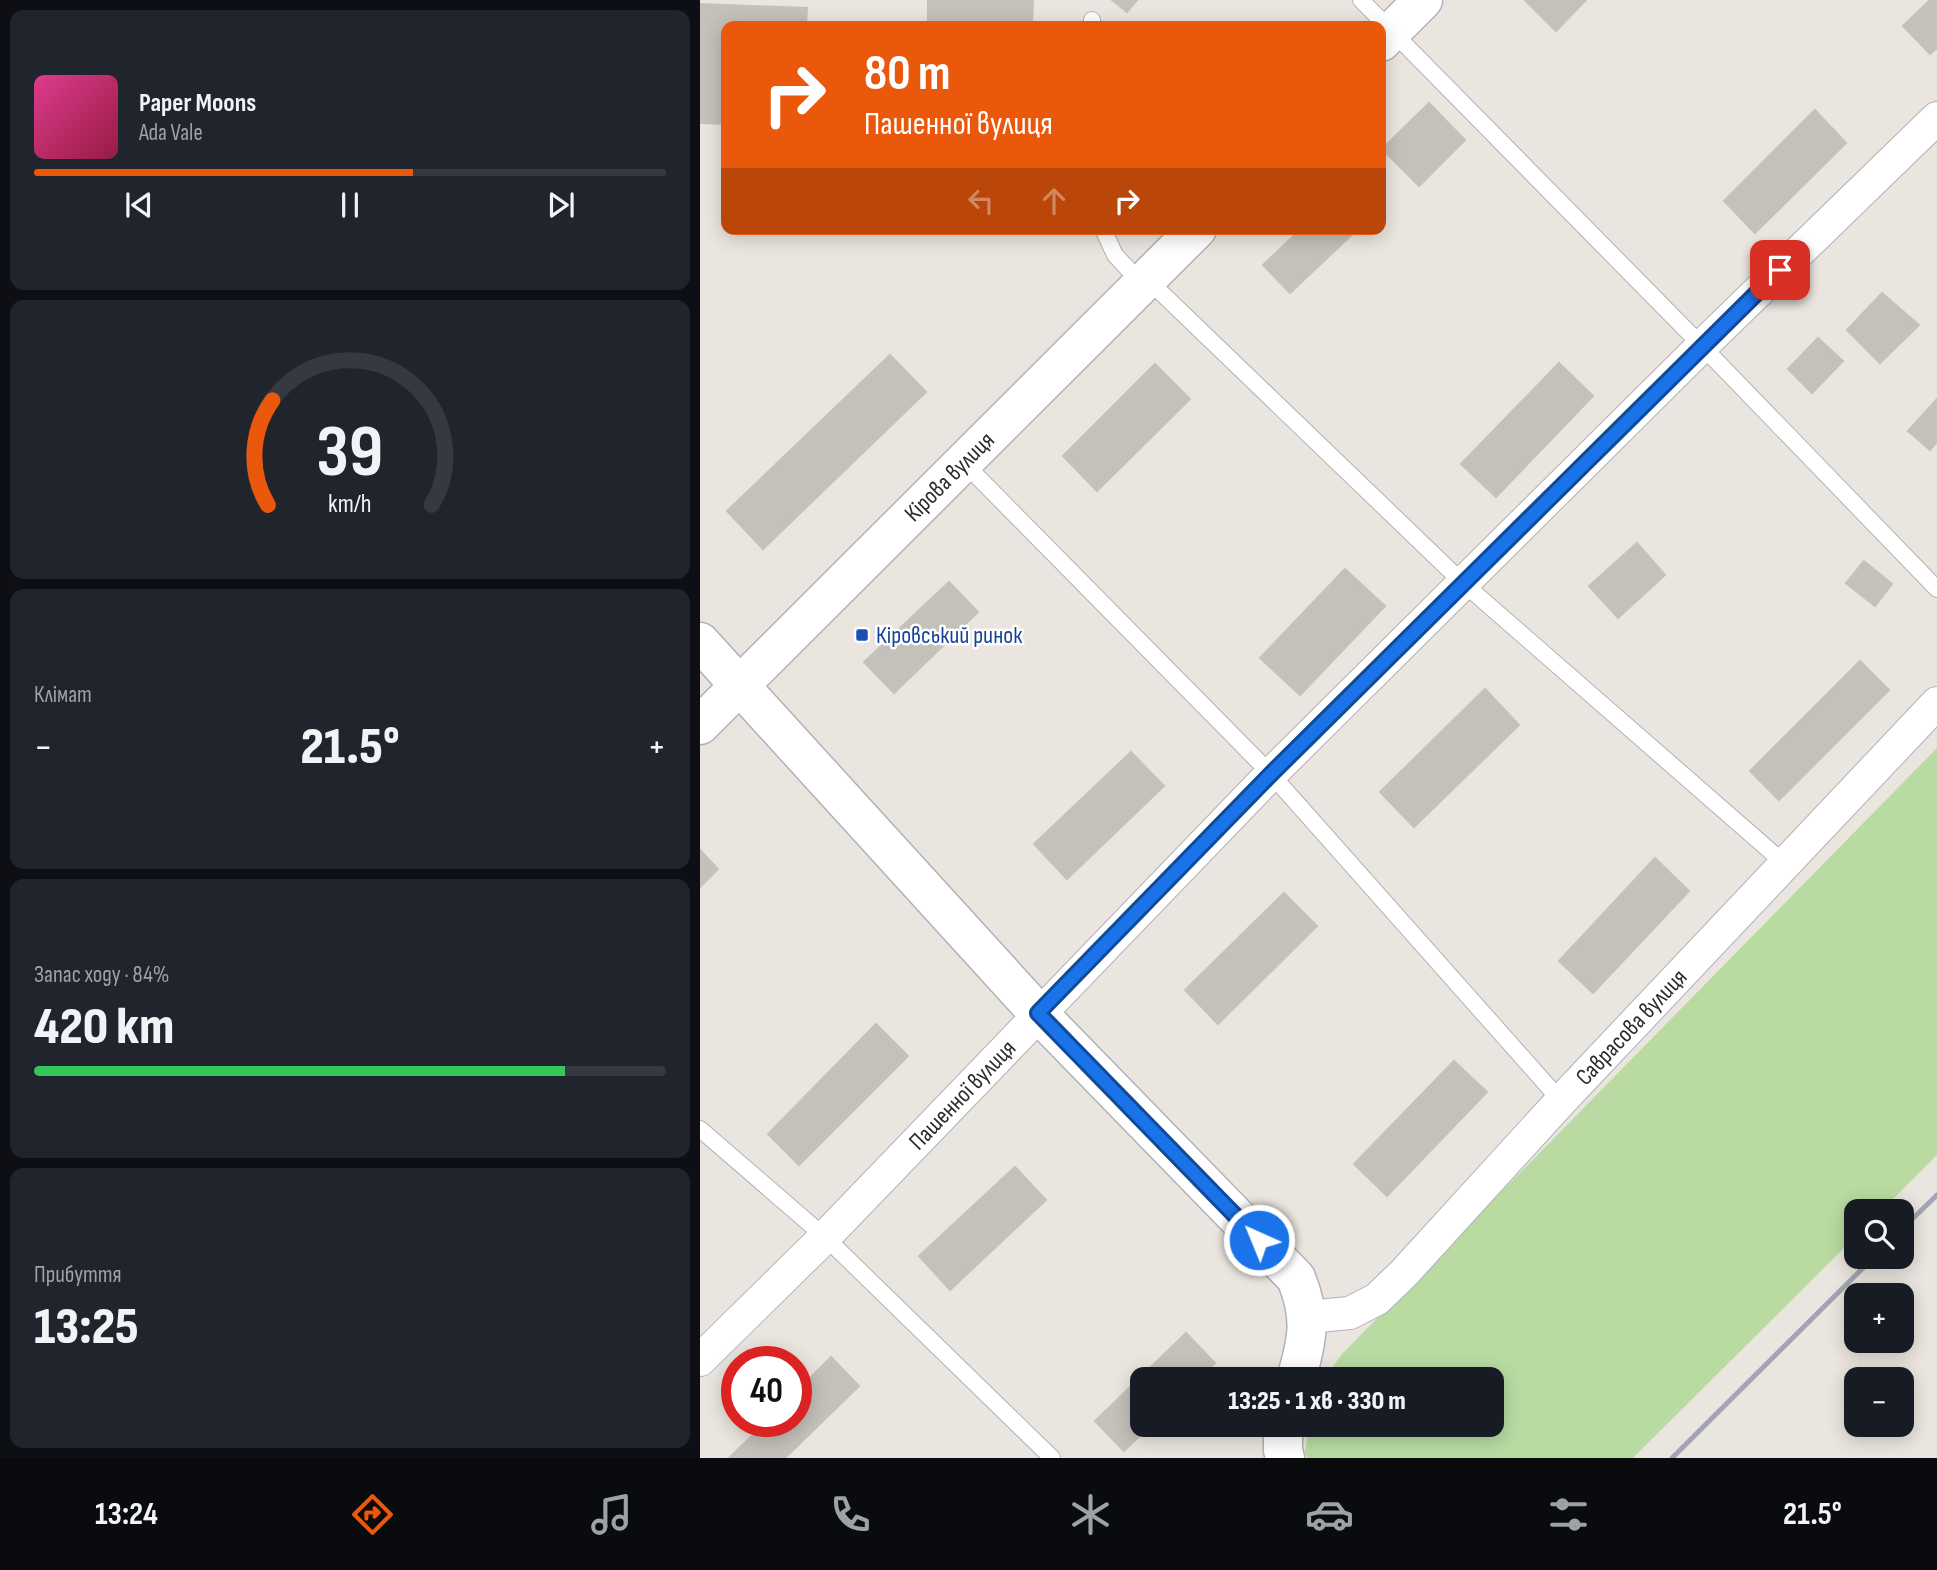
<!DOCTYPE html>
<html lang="uk">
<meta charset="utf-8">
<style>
body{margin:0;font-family:"Sofia Sans Condensed",sans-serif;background:#20242c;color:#f1f3f6;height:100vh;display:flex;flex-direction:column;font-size:26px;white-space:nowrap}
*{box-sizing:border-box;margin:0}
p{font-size:23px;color:#9ea1a6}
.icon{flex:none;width:38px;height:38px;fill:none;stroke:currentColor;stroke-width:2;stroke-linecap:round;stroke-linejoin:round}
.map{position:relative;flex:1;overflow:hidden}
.sheet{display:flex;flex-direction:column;gap:10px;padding:10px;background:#0d0f14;width:700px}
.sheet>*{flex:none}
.banner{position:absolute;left:21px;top:21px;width:665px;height:214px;border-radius:14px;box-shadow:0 4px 18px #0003;background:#ea580c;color:#fff;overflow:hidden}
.buttons{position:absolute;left:1144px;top:1199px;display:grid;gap:14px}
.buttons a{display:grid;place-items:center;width:70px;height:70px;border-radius:14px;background:#171b24;box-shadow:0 4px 18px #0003;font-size:35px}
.speed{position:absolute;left:21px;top:1346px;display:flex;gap:14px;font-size:35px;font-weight:700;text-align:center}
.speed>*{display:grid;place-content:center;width:91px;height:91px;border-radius:50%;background:#171b24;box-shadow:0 4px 18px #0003;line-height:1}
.speed .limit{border:10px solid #d22;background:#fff;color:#111}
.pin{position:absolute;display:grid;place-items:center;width:60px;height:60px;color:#fff;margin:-30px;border-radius:14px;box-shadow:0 4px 10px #0006}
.me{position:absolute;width:77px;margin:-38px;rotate:316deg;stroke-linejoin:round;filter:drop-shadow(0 0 5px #0008)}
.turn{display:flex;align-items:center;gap:24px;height:147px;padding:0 28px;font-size:32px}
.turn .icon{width:91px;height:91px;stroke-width:2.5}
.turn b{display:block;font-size:49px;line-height:60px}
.lanes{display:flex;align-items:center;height:66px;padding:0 28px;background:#0003;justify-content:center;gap:35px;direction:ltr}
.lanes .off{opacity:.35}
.big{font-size:52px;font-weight:800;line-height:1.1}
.sheet .tile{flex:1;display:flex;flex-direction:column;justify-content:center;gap:10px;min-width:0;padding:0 24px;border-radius:14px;background:#20242c}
.sheet .dial{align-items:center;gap:0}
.dial svg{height:182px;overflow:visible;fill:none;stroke:#363941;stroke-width:7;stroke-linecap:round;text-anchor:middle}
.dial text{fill:#f1f3f6;stroke:none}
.song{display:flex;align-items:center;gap:21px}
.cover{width:84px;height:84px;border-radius:10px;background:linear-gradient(135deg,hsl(330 70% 55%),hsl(340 70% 35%))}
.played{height:7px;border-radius:4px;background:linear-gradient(90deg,#ea580c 60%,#363941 60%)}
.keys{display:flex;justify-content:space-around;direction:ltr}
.heat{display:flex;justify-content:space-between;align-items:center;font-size:38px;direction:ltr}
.charge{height:10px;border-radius:5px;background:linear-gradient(90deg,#34c759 84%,#363941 0)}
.trip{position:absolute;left:430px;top:1367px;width:374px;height:70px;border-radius:14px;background:#171b24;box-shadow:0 4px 18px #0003;font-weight:800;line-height:70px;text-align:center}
.tab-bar{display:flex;height:112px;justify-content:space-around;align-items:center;background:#090b0e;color:#9ea1a6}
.tab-bar .icon{width:49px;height:49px}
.tab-bar .current{color:#ea580c}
.tab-bar b{font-size:32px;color:#f1f3f6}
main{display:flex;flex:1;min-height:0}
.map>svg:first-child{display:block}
.green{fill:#b9dba2}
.building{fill:#c4c0ba;stroke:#c7c1b9;stroke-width:2}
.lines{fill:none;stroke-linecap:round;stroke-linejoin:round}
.lane-casing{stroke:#b0b2ba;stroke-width:18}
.street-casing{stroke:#b0b2ba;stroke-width:34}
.secondary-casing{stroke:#b0b2ba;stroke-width:41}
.lane{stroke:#fff;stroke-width:16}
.street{stroke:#fff;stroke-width:32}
.secondary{stroke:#fff;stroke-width:38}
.rail{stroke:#a2a6b3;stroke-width:5}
.route-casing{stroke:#114b97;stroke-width:18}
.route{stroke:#1a73e8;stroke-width:12}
.transit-dot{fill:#1a4fb4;stroke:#fff;stroke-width:2.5}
.labels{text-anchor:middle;stroke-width:5;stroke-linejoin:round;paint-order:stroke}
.street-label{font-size:24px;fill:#2b2b2b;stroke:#fff}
.transit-label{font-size:24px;fill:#164399;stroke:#fff;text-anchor:start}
</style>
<main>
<section class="sheet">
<div class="tile">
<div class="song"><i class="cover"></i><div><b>Paper Moons</b><p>Ada Vale</p></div></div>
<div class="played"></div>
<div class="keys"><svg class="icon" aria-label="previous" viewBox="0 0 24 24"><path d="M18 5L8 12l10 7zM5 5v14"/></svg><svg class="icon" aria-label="pause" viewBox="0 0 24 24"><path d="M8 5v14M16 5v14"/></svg><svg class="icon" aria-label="next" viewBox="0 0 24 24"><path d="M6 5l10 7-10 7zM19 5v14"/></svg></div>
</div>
<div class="tile dial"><svg viewBox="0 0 100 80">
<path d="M14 69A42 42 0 1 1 86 69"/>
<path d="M14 69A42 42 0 0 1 16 23" stroke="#ea580c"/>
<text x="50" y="56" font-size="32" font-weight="700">39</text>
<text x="50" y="72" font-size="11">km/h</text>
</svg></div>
<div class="tile"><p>Клімат</p>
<div class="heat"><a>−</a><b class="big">21.5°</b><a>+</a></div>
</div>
<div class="tile"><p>Запас ходу · 84%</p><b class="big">420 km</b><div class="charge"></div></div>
<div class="tile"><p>Прибуття</p><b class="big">13:25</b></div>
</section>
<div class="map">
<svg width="1237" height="1458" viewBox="0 0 1237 1458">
<rect width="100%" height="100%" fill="#ebe5df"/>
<path class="green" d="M1237 748V1155L1181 1211H1157V1235L933 1458H607L605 1453 609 1425 793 1424V1379H624L642 1354Z"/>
<path class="building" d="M228 0H333L332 26H228Z
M412 0H437L427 12Z
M825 0H886L856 31Z
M1230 0H1237V48L1230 54 1203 26Z
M0 4 107 8 106 26H26V124L0 123Z
M729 103 765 140 719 186 682 149Z
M1115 110 1146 143 1055 233 1024 201Z
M601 229H658L590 293 563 265Z
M1182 293 1219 325 1180 363 1147 330Z
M1118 338 1143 361 1112 393 1088 369Z
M190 355 226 392 63 549 27 511Z
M859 363 893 396 796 497 761 464Z
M455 364 490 399 397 491 363 456Z
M1237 399V442L1230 450 1208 431Z
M937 543 965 575 918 618 889 586Z
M1164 561 1192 584 1175 606 1146 583Z
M645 569 685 606 600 695 560 658Z
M249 582 278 612 194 693 164 662Z
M1160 661 1189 690 1079 800 1050 771Z
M785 689 819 725 714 827 680 792Z
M431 752 464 786 367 879 334 844Z
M0 850 18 869 0 887Z
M955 858 989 891 893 993 859 961Z
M584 893 617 926 518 1024 485 990Z
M176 1024 208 1056 99 1165 68 1134Z
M754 1061 787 1092 687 1196 654 1164Z
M315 1167 346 1200 250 1290 219 1256Z
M486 1333 515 1363 499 1379H443V1424H452L424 1451 395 1421Z
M131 1357 159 1386 85 1458H29L67 1421H96V1392Z"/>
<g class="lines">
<defs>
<path id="lane" d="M661 0 1002 346 1237 589
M392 26V20
M403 229 415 255 443 285
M448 280 762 582 1084 863
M263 462 571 774 861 1101
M0 1129 125 1237 352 1458"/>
<g id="street">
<path id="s1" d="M607 1317 650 1313 677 1299 704 1273 861 1101 1237 703"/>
<path id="s2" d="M0 1360 125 1237 571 774 1002 346 1237 118"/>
</g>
<g id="secondary">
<path d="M681 42 723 0"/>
<path d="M0 642 338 1013 596 1278C612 1317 608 1339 596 1379"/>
<path id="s3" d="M0 725 497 229"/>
<path d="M583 1424V1450L585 1458"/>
</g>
</defs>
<use href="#lane" class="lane-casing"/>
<use href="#street" class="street-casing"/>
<use href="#secondary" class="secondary-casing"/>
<use href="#lane" class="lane"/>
<use href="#street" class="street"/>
<use href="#secondary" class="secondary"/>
<path class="rail" d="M1202 1229 1237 1195
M972 1458 1175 1256"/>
</g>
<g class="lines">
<defs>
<path id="route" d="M559 1240 338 1013 571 774 1080 270"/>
</defs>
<use href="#route" class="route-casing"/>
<use href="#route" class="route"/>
</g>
<rect class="transit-dot" x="155" y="628" width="14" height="14" rx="3.5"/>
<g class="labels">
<g class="street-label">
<text dy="8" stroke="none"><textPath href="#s3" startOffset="352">Кірова вулиця</textPath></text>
<text dy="8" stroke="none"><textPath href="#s1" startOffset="446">Саврасова вулиця</textPath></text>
<text dy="8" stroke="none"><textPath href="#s2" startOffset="373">Пашенної вулиця</textPath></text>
</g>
<g class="transit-label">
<text x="176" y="643">Кіровський ринок</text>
</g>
</g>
</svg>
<div class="buttons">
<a><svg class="icon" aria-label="search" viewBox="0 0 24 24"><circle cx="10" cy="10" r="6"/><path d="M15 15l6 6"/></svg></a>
<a>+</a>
<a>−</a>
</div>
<div class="speed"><div class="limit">40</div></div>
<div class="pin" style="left:1080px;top:270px;background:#d93025"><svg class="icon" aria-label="arrive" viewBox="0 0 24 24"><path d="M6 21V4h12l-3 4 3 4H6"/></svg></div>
<svg class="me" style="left:559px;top:1240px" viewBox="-20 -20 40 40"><circle r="17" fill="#1a73e8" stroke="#fff" stroke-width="3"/><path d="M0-11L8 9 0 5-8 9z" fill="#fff"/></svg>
<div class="trip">13:25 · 1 хв · 330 m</div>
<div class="banner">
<div class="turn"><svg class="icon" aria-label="right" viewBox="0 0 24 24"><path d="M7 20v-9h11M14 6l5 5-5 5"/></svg><div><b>80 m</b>Пашенної вулиця</div></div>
<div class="lanes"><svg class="icon off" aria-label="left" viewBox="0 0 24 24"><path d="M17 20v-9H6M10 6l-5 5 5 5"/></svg><svg class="icon off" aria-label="ahead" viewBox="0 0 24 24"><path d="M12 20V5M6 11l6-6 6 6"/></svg><svg class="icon" aria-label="right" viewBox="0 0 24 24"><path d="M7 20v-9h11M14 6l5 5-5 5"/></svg></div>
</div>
</div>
</main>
<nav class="tab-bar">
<b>13:24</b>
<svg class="icon current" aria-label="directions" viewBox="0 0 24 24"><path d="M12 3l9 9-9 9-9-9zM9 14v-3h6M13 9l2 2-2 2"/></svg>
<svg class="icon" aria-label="music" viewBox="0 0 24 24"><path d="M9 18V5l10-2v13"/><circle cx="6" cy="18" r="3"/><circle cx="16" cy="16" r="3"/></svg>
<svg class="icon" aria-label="phone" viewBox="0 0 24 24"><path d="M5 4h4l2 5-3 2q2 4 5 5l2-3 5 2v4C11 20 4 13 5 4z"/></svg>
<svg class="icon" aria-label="climate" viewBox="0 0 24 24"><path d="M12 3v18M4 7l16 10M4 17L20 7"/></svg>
<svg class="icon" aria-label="car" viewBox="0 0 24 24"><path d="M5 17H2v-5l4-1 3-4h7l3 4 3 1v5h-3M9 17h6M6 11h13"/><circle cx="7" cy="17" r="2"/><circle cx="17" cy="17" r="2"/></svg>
<svg class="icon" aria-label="filters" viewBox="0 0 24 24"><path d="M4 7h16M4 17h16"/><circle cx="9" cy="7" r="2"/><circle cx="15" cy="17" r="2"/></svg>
<b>21.5°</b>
</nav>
